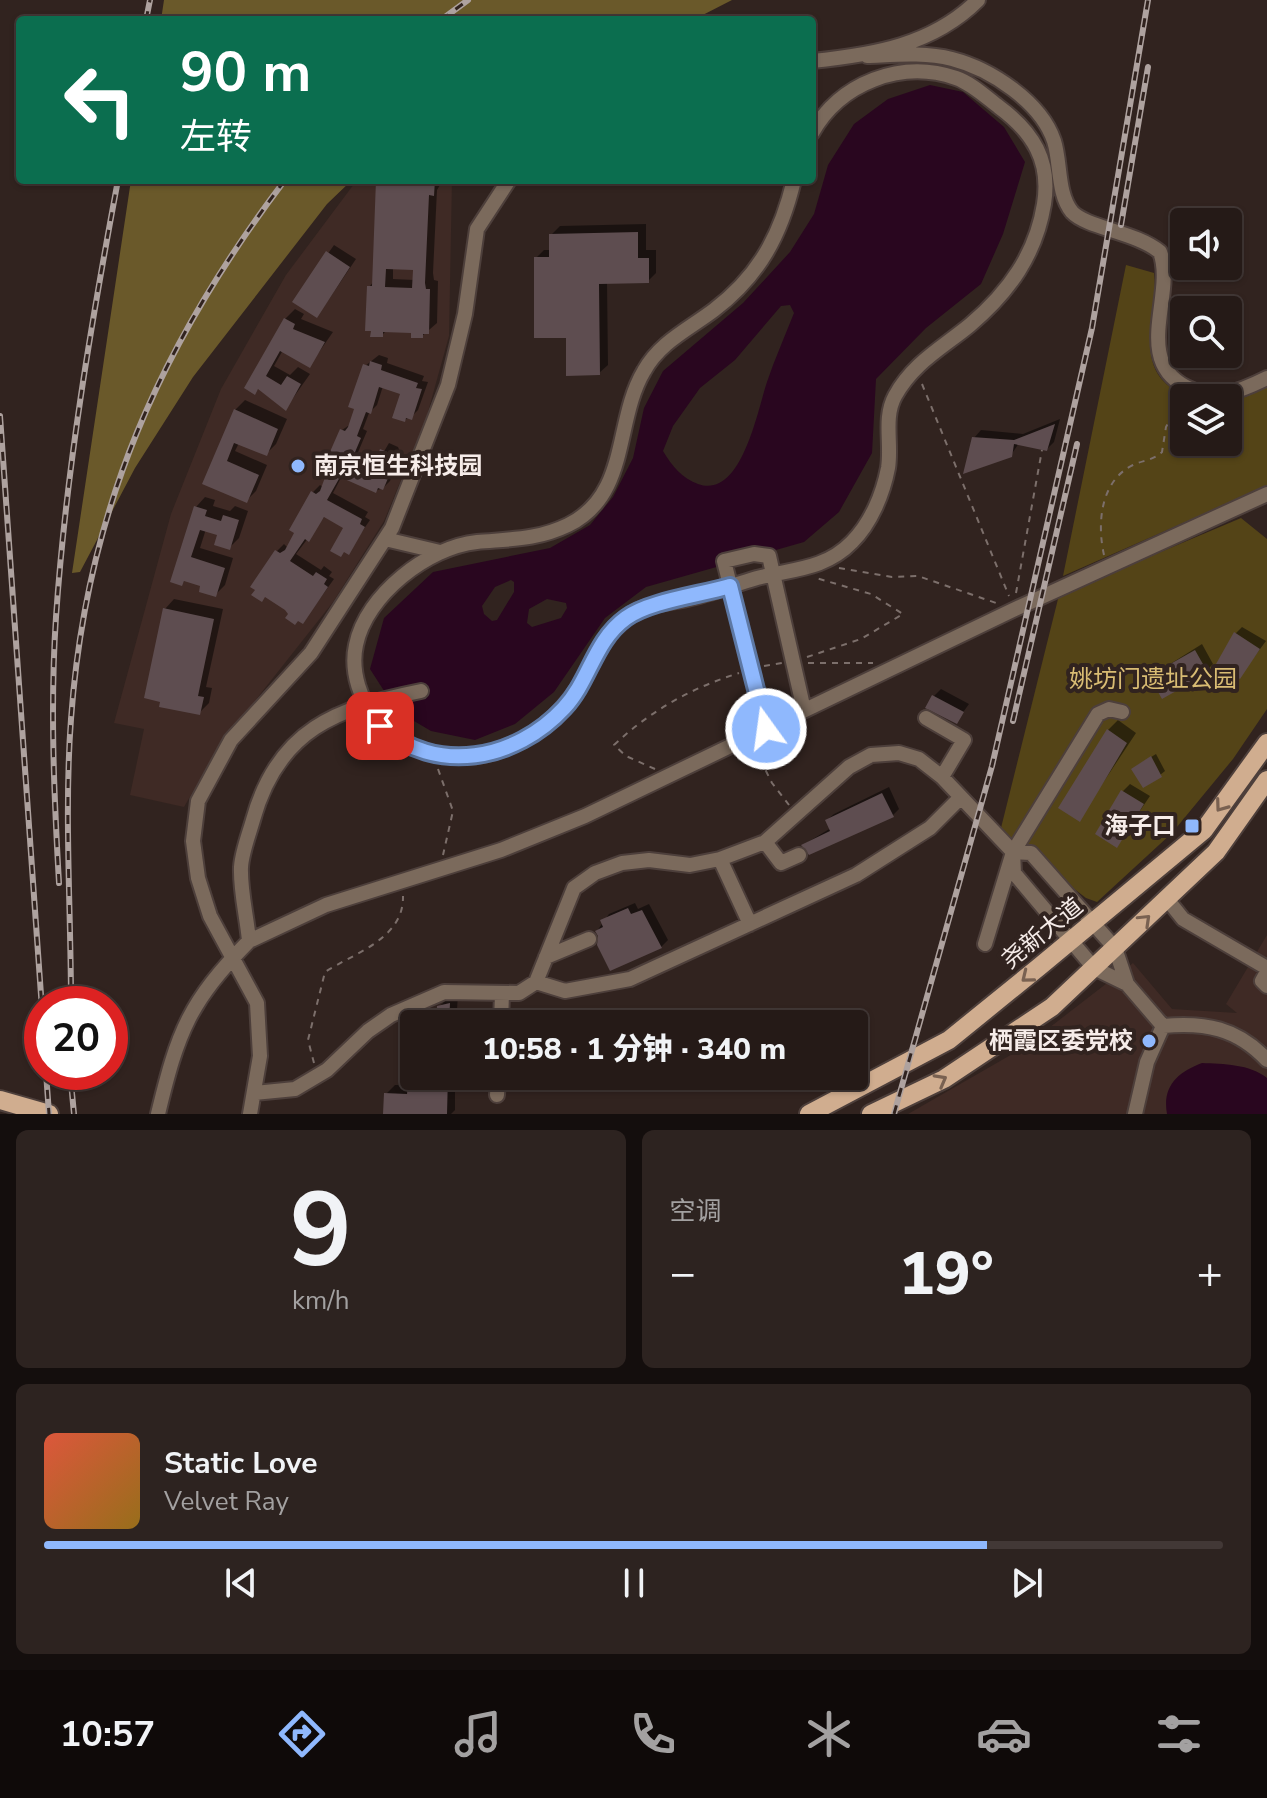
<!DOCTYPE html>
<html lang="zh">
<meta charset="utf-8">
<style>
body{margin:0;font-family:"Nunito Sans","Noto Sans SC",sans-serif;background:#2d2320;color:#f1f3f6;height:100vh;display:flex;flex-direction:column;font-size:30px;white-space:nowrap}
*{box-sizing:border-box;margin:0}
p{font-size:26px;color:#a3a1a1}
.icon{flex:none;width:44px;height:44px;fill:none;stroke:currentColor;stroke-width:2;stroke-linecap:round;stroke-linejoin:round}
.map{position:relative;height:1114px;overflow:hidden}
.panel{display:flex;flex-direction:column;gap:16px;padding:16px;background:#140e0d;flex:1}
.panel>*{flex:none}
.top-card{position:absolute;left:16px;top:16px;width:800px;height:168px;border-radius:8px;box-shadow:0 2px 6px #0004,0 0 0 2px #423836;background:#0b6e4f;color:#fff;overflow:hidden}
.tools{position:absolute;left:1170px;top:208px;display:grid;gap:16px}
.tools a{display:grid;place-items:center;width:72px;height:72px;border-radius:8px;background:#251a17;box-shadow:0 2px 6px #0004,0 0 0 2px #423836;font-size:40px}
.speed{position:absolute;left:24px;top:986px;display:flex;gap:16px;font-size:40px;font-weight:700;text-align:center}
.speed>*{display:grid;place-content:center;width:104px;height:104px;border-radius:50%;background:#251a17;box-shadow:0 2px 6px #0004,0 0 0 2px #423836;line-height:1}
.speed .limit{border:12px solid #d22;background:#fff;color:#111}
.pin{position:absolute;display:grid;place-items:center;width:68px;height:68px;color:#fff;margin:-34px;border-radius:16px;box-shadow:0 4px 12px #0006}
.me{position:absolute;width:88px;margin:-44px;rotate:346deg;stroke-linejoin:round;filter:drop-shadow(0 0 6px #0008)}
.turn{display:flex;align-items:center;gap:28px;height:168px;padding:0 32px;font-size:36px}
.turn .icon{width:104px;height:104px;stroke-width:2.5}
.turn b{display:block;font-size:56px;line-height:68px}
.big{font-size:60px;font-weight:800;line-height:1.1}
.panel .tile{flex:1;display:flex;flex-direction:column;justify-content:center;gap:12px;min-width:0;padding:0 28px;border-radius:12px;background:#2d2320}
.panel .dial{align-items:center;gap:0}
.dial b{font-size:104px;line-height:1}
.song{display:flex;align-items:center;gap:24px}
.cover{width:96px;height:96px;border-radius:12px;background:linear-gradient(135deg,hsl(10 70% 55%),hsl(40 70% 35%))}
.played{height:8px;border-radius:4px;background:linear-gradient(90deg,#8fb8fd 80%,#423836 80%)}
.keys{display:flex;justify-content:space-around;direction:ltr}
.heat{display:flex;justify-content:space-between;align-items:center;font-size:44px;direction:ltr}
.panel .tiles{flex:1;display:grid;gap:16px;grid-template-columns:1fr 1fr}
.tile:last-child{grid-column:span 2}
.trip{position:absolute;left:400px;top:1010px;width:468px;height:80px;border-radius:8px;background:#251a17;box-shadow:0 2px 6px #0004,0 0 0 2px #423836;font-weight:800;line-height:80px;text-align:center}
.dock{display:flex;height:128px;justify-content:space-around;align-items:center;background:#0f0a09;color:#a3a1a1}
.dock .icon{width:56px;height:56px}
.dock .current{color:#8fb8fd}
.dock b{font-size:36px;color:#f1f3f6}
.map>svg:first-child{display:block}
.built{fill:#3f2a25}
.green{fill:#544417}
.forest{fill:#6a592a}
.water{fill:#29061f;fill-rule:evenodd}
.shadow{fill:#0007;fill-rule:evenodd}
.building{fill:#5e4d50;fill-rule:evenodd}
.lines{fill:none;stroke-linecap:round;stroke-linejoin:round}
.minor-casing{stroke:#4d3f3b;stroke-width:18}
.major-casing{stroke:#4d3f3b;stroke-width:22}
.path{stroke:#7c6f6b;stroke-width:2;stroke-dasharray:6 6;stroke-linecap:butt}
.minor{stroke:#7b6a5c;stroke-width:14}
.major{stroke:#d0ad8f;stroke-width:18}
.rail-casing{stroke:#aea29f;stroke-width:6}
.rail{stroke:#31231f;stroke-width:3;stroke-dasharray:9;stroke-linecap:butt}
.oneway{stroke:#796151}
.route-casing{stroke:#5d78a4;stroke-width:20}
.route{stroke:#8fb8fd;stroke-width:14}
.poi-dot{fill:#8fb8fd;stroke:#31231f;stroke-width:3}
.labels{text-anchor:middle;stroke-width:8;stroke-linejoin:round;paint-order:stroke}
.poi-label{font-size:24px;font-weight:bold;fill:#f6ece9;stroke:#31231f;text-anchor:end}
.park-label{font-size:24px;fill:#d9bc73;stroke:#31231f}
.street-label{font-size:24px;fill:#f6ece9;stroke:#31231f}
</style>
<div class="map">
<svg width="1267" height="1114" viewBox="0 0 1267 1114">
<rect width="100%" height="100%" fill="#31231f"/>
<path class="built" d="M357 180H452L449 336 426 419 384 521 333 602 220 745 184 807 130 795 144 729 114 723 171 514 221 389 286 275Z
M1267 935V1114H908L1023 1048 1133 963 1172 1009 1237 1013 1226 1004Z"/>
<path class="green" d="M1126 265 1154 273C1160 320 1126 373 1190 398H1184V442H1228V403L1267 385V486L1063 576Z
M1241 518 1267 539V709L1233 759 1172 833 1097 902 1086 898 1000 832 1059 595Z"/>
<path class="forest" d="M164 0H732L693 20H161Z
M131 180H352L327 204 193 377 135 468 80 572 72 573Z"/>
<path class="water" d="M930 85 963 92 1004 127 1025 162 1003 234 981 284 926 328 876 379 872 453 839 512 804 542 646 587 605 618 554 692 515 724 475 740 431 731 397 711 370 669 384 618 433 572 550 548 590 525 613 497 633 458 644 408 663 371 743 303 790 252 814 214 828 165 854 124 888 99ZM790 305 794 313C785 336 775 358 767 382 758 408 742 500 698 484 682 478 672 466 663 451L673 426 700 388 735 360 781 306ZM511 580 514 582V592L497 620 492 621 484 614 482 606 495 587ZM547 599 566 603 567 608 561 618 532 627 527 623 529 609Z
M1202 1063C1223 1064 1250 1064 1267 1078V1114H1167C1162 1086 1178 1072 1202 1063Z"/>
<path class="shadow" d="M378 180H443L437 190 433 273 434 280 438 281 437 323 422 336 413 331 387 330 382 335 369 287 374 281ZM393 267 415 268V280L393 279Z
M646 224V250H656V273L648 281 607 282 608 365 599 373 568 336 536 258 544 250H551V235L560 226Z
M334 245 356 259 323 308 295 301Z
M295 309 304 314 301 319 333 332 310 365 283 350 274 366 290 375 298 367 310 374 286 408 259 388 255 392 285 319Z
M379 355 388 358 387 363 424 376 422 381 428 382 418 410 411 417 404 420 403 393 383 386 377 405 369 413 363 429 367 431 356 457 376 465 389 443 398 447 401 454 390 481 383 488 375 491 342 476 333 493 368 512 365 517 370 520 348 552 346 528 325 516 296 554 321 570 324 566 332 572 329 576 334 579 303 622 291 613 277 551 284 544 288 548 313 492 320 485 324 488 342 430 351 424 365 366Z
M245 400 287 419 276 444 266 454 239 443 235 451 267 465 256 491 246 501 205 482 235 410Z
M1060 419 1054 442 1047 449 1019 443 1011 455 974 438 981 430 1023 434Z
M205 497 215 500 213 506 230 511 235 506 248 511 239 538 229 548 220 533 206 529 200 548 233 558 225 585 215 595 203 585 186 579 182 584 196 507Z
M174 599 223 609 206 687 212 688 209 703 199 713 165 609Z
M1242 627 1266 641 1240 676 1235 634Z
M1202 644 1213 664 1206 671 1151 676Z
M941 689 969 704 956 722 934 696Z
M1118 720 1136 733 1079 819 1108 730Z
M1156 754 1165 771 1160 775 1138 765Z
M1130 784 1150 796 1116 846 1123 791Z
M889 787 899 809 893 815 803 845 831 828 827 820 834 814Z
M635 903 638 909 649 904 668 940 661 947 597 931 609 914Z
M458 995 456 1024H438L439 1007 448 998Z
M414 1041V1076H455V1110L451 1114H385L386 1094 395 1085H409Z"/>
<path class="building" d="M376 180H435L434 196 429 195 425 283 426 289H430L429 334H423V338H411V333L383 332V337H370L371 331H365L367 286H372ZM386 269 413 270 412 288 385 287Z
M638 232V258H649V283L599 284 600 375 566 376V338H534V257H549V234Z
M326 251 350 267 317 318 292 302Z
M284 318 295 324 293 329 325 342 310 368 280 351 266 376 281 385 287 376 301 384 286 411 258 389 255 395 244 388Z
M370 361 382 365 381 370 418 383 416 388 422 389 412 420 406 418 405 422 392 418 400 394 379 387 371 414 366 412 357 436 361 438 350 464 371 473 380 449 392 454 391 459 395 462 383 490 378 488 376 493 340 477 327 500 362 519 360 524 365 527 349 555 344 552 341 557 330 551 343 528 324 517 309 542 305 539 290 561 313 576 316 572 327 579 324 584 328 587 303 624 298 621 295 625 285 618 288 614 285 610 265 597 262 602 251 595 255 590 250 587 275 550 280 553 285 550 294 533 289 530 311 491 316 494 320 491 327 472 322 470 340 429 345 431 348 427 354 409 348 407 363 364 369 366Z
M234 409 278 429 267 456 234 443 227 461 259 475 247 503 202 484Z
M1055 424 1047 451 1014 444 1012 457 963 474 972 437 1014 440Z
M194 506 207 510 205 516 221 521 223 515 239 520 230 550 214 545 217 535 200 530 191 557 225 568 216 597 199 592 200 586 184 581 182 586 170 582Z
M163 608 214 619 198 696 204 697 200 715 159 707 160 702 144 698Z
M1234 632 1260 649 1240 679 1216 664Z
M1195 650 1208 673 1162 699 1149 676Z
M932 695 964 712 957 724 925 708Z
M1107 729 1127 743 1080 822 1058 808Z
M1151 756 1162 777 1143 788 1131 769Z
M1121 790 1144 804 1117 848 1095 834Z
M882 793 894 817 809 855 801 845 830 831 825 820Z
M628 908 631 914 642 910 662 948 610 971 597 945 598 936 595 931 603 927 600 920Z
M450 1003 449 1024H436L437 1006Z
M409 1076H448L447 1114H383L384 1093 407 1094Z"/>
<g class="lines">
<defs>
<path id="minor" d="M867 56C895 55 924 52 952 59 991 69 1041 102 1054 141 1061 163 1057 194 1072 212 1087 228 1136 232 1160 252 1176 294 1132 359 1186 387 1215 402 1239 392 1267 378
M812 61C873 55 933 45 978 0
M794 180C781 234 760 275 714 310 689 329 660 342 644 371 614 421 630 495 568 525 537 540 510 539 477 542 428 547 366 595 356 645 350 672 361 701 377 722 392 741 418 750 441 755 502 766 556 727 586 675 600 650 608 626 636 611 652 603 670 603 687 599 710 594 733 585 757 578 791 569 825 570 852 542 871 523 883 494 888 468 892 444 883 418 895 396 913 363 942 348 970 325 1009 292 1036 254 1044 204 1051 161 1033 132 999 107 986 97 971 83 956 78 901 59 840 83 812 133
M385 539 440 552
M421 691C337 708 278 729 253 820 249 834 242 852 241 867 240 891 247 917 249 941L326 905 501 850 585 816 1013 610 1267 494
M1122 712 1109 709 1098 714 1013 852 1014 873 1094 968 1127 984
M926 718 964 740 942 777
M766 729 724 561 754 554 769 556 804 710
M765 842 781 863 799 855
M1013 852 1031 853 1115 948 1127 984 1163 1026C1205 1022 1237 1028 1267 1060
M720 859 750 924
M1167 899 1183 919 1267 968
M546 957 589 939
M1267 972 1262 981 1267 986
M536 982 574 888 595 873 622 863 649 860 690 865 720 859 765 842 849 767 871 755 899 753 919 759 942 777 1013 852 985 944
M501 1024 502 993
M254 1093 295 1089 327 1070 368 1031 391 1015 444 992 519 993 536 982 565 991 630 979 856 875 930 828 960 798
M497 1095 498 1076
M158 1114C178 1031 189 1002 249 941
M250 1114 260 1056 257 1003 210 916 198 878 193 841 198 801 231 740 311 653 392 528 448 385 465 314 477 229 509 180
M1135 1114 1147 1062 1163 1026"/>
<path id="major" d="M0 1100 49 1114
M809 1114 949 1040 1039 967 1204 830 1267 743
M871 1114 944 1079 1052 1007 1216 852 1267 780"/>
</defs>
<use href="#minor" class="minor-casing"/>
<use href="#major" class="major-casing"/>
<path class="path" d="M922 384 1009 596
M1104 555C1097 524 1100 481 1133 465 1143 460 1152 461 1162 452L1166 427 1181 401
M839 568 892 577 918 576 999 604
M1016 593 1042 450
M807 657 861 639 903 614 871 594 816 578
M808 663H873
M764 666 782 663
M755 749 772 783 789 805
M438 769 453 811 443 855
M655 769 626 756 614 745C650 711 691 688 739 673
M314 1063 308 1040 325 972C354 953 404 939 403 896"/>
<use href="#minor" class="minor"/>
<use href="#major" class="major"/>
<defs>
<path id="rail" d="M146 20 150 0
M441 20 468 0
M1121 225 1148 67
M0 416 42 1009
M1013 721 1077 444
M59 883C54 795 50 706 56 617 66 471 91 324 118 180
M71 1004C71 909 64 813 71 719 86 510 160 345 285 180
M46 1072 49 1114
M70 1072 74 1114
M894 1114 992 766 1092 328 1148 0"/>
</defs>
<use href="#rail" class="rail-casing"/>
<use href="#rail" class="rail"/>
</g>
<defs><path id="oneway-chevron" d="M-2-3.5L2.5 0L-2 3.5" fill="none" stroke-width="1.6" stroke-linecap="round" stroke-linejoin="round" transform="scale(2)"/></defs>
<g class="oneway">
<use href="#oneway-chevron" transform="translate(1221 806) rotate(126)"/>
<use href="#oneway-chevron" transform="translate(1145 920) rotate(-44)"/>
<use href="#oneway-chevron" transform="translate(1027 977) rotate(141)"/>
<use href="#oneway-chevron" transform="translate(941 1080) rotate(-29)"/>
</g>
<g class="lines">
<defs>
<path id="route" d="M380 726C436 776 516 760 564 708 590 680 594 641 626 618 649 601 700 595 730 586L766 729"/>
</defs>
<use href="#route" class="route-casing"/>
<use href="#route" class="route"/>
</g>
<g class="poi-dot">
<circle cx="298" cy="466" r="8"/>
<rect x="1184" y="818" width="16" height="16" rx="4"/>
<circle cx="1149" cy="1041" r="8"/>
</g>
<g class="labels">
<g class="poi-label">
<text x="314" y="474" text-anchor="start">南京恒生科技园</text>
<text x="1176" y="834">海子口</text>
<text x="1133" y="1049">栖霞区委党校</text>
</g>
<g class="park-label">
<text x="1153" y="687">姚坊门遗址公园</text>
</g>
<g class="street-label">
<text transform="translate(1042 933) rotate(-39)" y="8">尧新大道</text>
</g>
</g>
</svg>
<div class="tools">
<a><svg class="icon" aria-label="sound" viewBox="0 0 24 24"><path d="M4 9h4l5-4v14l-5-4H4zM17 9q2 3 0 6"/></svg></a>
<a><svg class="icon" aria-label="search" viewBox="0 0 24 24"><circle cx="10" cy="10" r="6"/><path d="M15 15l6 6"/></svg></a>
<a><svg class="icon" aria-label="layers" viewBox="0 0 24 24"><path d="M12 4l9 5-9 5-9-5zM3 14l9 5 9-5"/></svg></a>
</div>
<div class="speed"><div class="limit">20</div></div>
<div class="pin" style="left:380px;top:726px;background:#d93025"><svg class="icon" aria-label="arrive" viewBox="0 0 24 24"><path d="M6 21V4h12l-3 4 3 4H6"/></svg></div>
<svg class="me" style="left:766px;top:729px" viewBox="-20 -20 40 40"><circle r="17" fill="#8fb8fd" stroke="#fff" stroke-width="3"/><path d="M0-11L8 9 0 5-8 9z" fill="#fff"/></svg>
<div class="trip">10:58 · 1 分钟 · 340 m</div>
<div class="top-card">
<div class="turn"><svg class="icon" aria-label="left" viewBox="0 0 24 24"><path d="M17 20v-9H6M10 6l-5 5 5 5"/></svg><div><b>90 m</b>左转</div></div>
</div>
</div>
<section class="panel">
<div class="tiles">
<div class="tile dial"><b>9</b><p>km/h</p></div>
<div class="tile"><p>空调</p>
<div class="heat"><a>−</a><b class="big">19°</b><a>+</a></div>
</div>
<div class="tile">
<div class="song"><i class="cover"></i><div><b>Static Love</b><p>Velvet Ray</p></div></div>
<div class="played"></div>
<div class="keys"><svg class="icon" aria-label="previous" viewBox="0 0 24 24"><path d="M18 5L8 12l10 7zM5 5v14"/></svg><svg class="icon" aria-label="pause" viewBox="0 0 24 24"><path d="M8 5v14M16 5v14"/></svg><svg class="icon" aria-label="next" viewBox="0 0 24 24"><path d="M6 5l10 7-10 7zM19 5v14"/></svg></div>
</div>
</div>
</section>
<nav class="dock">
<b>10:57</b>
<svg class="icon current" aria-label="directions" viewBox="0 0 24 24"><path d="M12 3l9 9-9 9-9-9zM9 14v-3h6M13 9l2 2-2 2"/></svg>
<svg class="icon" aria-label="music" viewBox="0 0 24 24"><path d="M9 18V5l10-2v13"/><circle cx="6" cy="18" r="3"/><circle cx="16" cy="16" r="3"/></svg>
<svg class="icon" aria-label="phone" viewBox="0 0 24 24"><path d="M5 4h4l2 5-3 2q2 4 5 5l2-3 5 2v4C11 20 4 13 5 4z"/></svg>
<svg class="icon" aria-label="climate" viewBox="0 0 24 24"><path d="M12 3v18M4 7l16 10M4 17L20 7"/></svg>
<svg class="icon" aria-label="car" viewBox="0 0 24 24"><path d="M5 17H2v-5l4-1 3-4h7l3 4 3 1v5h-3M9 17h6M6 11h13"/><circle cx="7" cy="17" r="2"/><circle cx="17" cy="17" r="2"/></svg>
<svg class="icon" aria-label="filters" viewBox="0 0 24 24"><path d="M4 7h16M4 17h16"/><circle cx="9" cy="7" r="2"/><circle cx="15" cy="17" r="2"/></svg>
</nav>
